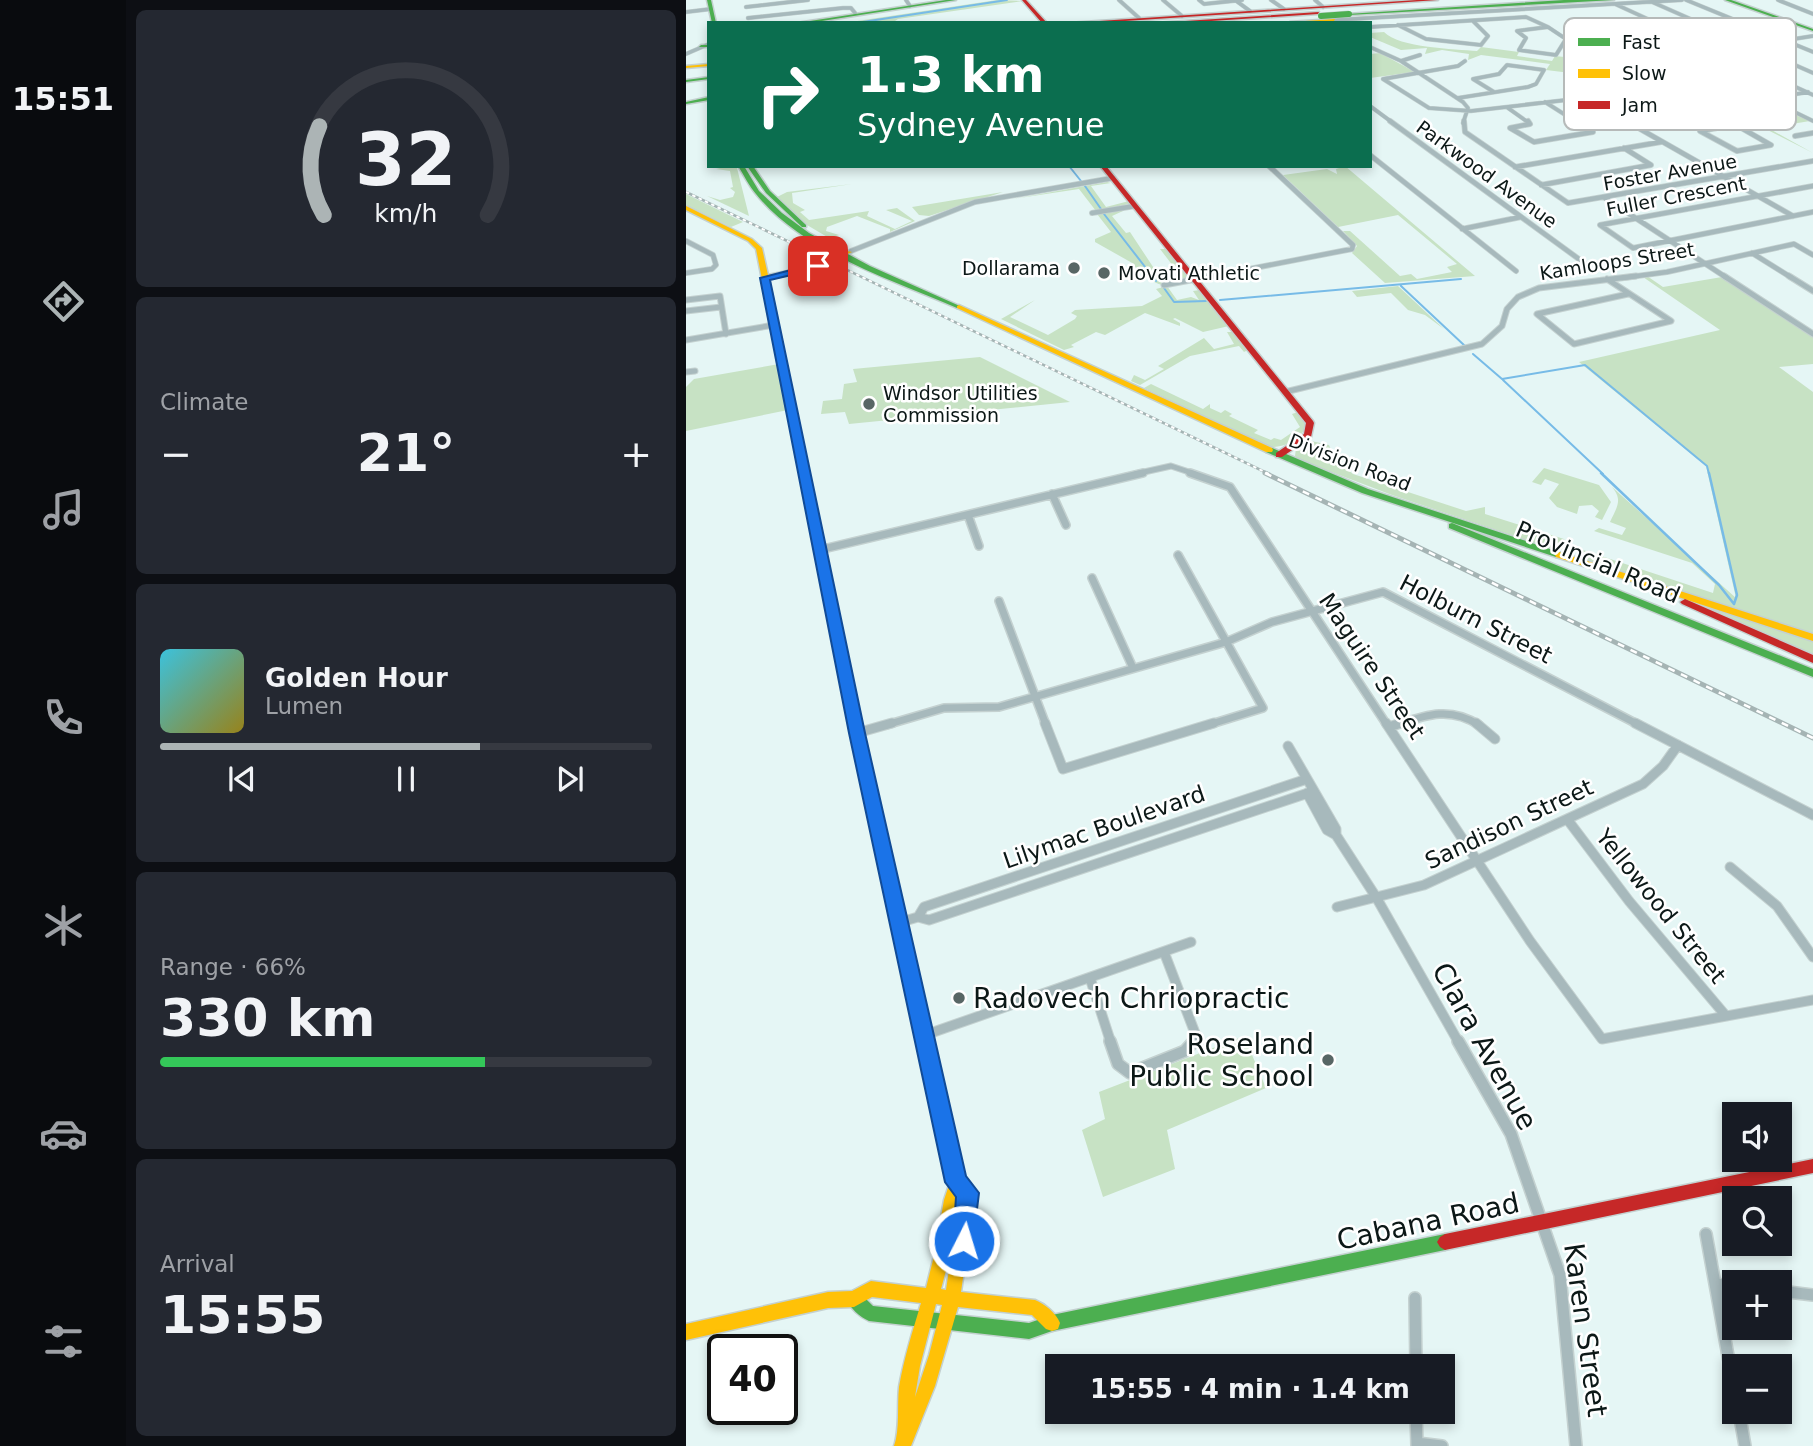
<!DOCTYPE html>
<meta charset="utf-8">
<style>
body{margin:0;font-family:"DejaVu Sans",sans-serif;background:#242831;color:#f1f3f6;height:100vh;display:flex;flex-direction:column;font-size:26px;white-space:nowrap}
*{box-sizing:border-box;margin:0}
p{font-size:23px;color:#9ea1a6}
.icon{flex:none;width:38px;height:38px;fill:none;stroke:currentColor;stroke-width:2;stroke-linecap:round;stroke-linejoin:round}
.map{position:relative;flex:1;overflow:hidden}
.sheet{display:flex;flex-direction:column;gap:10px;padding:10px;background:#0d0f14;width:560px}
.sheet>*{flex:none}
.hud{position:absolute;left:21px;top:21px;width:665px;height:147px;border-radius:0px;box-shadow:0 4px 10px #0003;background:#0b6e4f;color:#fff;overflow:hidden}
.controls{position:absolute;left:1036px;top:1102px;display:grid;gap:14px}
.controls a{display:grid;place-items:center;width:70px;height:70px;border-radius:0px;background:#171b24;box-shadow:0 4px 10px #0003;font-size:35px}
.speed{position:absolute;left:21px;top:1334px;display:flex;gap:14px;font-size:35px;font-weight:700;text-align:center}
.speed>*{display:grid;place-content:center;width:91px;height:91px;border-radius:50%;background:#171b24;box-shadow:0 4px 10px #0003;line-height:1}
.speed .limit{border:4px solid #111;border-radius:10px;background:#fff;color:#111}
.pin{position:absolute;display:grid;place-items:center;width:60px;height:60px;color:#fff;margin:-30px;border-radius:14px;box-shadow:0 4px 10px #0006}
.me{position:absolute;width:77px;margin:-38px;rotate:5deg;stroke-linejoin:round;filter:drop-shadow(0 0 5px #0008)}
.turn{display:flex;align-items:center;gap:24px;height:147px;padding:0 35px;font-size:32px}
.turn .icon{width:91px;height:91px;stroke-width:2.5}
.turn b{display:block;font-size:49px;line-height:60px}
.big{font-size:52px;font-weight:600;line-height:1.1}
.sheet .widget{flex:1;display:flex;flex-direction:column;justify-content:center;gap:10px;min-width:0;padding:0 24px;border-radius:10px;background:#242831}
.sheet .dial{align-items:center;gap:0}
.dial svg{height:182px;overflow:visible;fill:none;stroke:#363941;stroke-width:7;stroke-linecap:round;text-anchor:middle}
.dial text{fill:#f1f3f6;stroke:none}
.song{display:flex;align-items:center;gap:21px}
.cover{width:84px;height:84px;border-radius:10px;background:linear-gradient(135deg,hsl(190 70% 55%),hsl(50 70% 35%))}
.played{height:7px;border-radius:4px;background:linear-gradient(90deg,#acb4b5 65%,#363941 65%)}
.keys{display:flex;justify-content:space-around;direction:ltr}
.heat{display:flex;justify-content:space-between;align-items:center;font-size:38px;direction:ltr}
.charge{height:10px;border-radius:5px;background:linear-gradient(90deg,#34c759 66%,#363941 0)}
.trip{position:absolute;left:359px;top:1354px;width:410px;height:70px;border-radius:0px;background:#171b24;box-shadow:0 4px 10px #0003;font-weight:600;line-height:70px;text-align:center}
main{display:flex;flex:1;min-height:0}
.tab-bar{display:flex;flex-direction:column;width:126px;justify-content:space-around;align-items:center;background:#090b0e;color:#9ea1a6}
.tab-bar .icon{width:49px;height:49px}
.tab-bar .current{color:#acb4b5}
.tab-bar b{font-size:32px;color:#f1f3f6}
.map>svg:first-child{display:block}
.green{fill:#c7e2c4}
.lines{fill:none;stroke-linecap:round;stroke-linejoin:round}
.stream-far1{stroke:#77bbe7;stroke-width:2}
.stream{stroke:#77bbe7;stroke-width:2.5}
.street-far5-casing{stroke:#c4d1d0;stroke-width:4.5}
.street-far4-casing{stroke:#c4d1d0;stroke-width:6}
.street-far3-casing{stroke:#c4d1d0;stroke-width:7}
.street-far2-casing{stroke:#c4d1d0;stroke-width:10}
.street-far1-casing{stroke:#c4d1d0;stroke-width:11}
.street-casing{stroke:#c4d1d0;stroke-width:14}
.fast-casing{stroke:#c4d1d0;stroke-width:3}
.slow-casing{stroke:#c4d1d0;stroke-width:3}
.jam-casing{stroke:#c4d1d0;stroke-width:3}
.street-far5{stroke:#a7b9bc;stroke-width:3.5}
.street-far4{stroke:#a7b9bc;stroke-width:4.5}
.street-far3{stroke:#a7b9bc;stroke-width:5}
.street-far2{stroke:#a7b9bc;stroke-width:7}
.street-far1{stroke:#a7b9bc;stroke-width:9}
.street{stroke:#a7b9bc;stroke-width:11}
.fast{fill:#4caf50;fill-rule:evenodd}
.slow{fill:#ffc107;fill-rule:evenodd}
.jam{fill:#c62828;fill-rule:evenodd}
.rail-far1-casing{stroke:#a5b4b4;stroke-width:2.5}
.rail-casing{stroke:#a5b4b4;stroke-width:5}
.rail-far1{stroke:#fff;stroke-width:2;stroke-dasharray:3.5;stroke-linecap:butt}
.rail{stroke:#fff;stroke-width:2.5;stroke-dasharray:7;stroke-linecap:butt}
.fast-bridge-casing{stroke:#c4d1d0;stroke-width:7;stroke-linecap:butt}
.fast-bridge{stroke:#4caf50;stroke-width:6}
.route{fill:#1a73e8;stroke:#114b97;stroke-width:2}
.poi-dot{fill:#586665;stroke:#fff;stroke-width:2.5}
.labels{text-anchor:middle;stroke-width:5;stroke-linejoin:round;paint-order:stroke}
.far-street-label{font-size:19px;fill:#0c1817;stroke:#fff}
.far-poi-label{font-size:19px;fill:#0c1817;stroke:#fff;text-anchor:start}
.street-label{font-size:23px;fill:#0c1817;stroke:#fff}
.near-poi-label{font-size:28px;fill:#0c1817;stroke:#fff;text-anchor:start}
.near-street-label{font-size:28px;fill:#0c1817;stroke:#fff}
.key{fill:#fff;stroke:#b6bab9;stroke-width:2}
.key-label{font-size:19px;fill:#0c1817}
</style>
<main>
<nav class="tab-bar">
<b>15:51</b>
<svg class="icon current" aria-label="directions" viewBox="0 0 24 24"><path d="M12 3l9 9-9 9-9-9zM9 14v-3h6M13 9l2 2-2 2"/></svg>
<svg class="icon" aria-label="music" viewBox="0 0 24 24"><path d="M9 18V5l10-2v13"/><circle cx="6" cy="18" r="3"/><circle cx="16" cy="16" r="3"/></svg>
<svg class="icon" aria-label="phone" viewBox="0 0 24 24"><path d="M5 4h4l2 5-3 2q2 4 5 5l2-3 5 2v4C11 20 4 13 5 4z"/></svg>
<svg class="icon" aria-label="climate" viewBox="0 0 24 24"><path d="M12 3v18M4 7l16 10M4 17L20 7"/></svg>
<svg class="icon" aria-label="car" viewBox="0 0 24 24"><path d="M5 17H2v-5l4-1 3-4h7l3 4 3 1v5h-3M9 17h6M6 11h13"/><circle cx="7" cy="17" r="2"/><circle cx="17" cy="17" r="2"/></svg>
<svg class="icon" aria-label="filters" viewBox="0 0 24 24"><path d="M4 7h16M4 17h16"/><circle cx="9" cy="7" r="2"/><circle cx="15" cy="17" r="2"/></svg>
</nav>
<section class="sheet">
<div class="widget dial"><svg viewBox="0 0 100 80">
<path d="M14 69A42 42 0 1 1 86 69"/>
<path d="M14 69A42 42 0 0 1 12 30" stroke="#acb4b5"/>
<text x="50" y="56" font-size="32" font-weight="700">32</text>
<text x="50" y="72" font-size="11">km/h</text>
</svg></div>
<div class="widget"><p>Climate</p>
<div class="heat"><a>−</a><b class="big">21°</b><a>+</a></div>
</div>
<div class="widget">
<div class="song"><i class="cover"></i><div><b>Golden Hour</b><p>Lumen</p></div></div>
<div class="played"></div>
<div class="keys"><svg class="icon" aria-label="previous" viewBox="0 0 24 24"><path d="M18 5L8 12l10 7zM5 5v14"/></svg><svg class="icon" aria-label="pause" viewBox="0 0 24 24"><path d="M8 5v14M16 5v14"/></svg><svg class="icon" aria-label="next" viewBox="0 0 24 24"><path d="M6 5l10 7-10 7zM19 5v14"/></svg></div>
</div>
<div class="widget"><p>Range · 66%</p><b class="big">330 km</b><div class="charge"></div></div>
<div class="widget"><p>Arrival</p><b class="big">15:55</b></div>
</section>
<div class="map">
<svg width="1127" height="1446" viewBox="0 0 1127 1446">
<rect width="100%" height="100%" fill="#e5f6f5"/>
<path class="green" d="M311 0 337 1 212 19 206 23H158Z
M698 32C713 48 769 49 791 51L795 47 833 52 831 56 866 61 869 56 888 58 902 37 924 49 918 44H949L976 53 939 57 942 59 1003 50 1097 95 1034 106 980 79 908 70 901 75 860 70 864 64 795 55 782 60 783 54 756 50 739 54 741 48 715 50 684 37V33Z
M694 53 729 72 684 78V54Z
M1078 101 1104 112 1086 115 1084 113 1091 111H1071L1073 114 1066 117 1079 116 1090 123 1109 119 1101 115 1089 117 1107 114 1124 121 1082 128 1127 153 1038 108Z
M43 166 51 168 63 216 21 196 34 200 47 197 49 192 44 188 47 187 44 171 30 169Z
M659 166 789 276 699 283 666 253 671 246 657 231H664L714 276 725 274 731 279 766 272 761 267 771 264 712 215 652 227 597 175 641 169 651 174 650 169Z
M421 182 425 183 405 186 420 207 443 201V204L410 211 393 189 327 199Z
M166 184 106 193 107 203 119 210 114 212 123 220 183 211 181 216 209 229 226 221 200 210 211 208 229 221 204 232V229L171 216 141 227 140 231 153 235 143 238 121 225 91 197 101 192Z
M317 192 243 216 233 215 226 207Z
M0 194 57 222 45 227 0 205Z
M436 209 437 211 426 216 440 233 444 232 475 279 494 275 474 249H481L503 278C467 293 472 281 446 265L448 264 409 242V239L425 232 411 214Z
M961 276 977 287 1036 277 1127 337V364L1093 367 1127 392V636L896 559 890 551 891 548 1027 593 1029 584 1006 563 908 531 913 528 936 535 940 528 924 522C931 507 937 500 926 487L1050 598 1020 466 893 362 1034 330 957 277Z
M481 286 491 300 505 297 513 300 507 291 514 290 543 326 517 332 489 318 487 319 494 323V326L459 313 419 335 410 332 385 345 388 347 378 350 315 319 349 300 324 317 362 335 389 319 391 316 385 313 389 310 456 306 476 296 470 289Z
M712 286 758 329 739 315 722 310 705 293 671 297 666 291Z
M541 332H548L562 350 558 352 553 346 504 356 454 385 445 381 448 375 459 380 478 369 472 366 518 338 528 349 548 344Z
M294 357 384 402 163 424 159 412 135 414 137 401 156 399 158 384 171 382 167 369Z
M93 364 102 410 0 431V387L8 379Z
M465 384 517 409 524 404V408L535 413 539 410 546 414 543 416 572 430 568 433 585 440 588 438 595 440 614 427 606 414 612 412 621 424C615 440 600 447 584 447L458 388Z
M621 440 643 445 649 459 667 474 780 511 799 507V514L878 539 882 547 873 551 706 495 614 460 609 456 610 448Z
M858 468 913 485 925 502 916 520 909 517 913 511 906 505 893 506 891 514 871 507 863 498 873 484 859 479 855 485 846 482Z
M964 585 1127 640V657Z
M558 1036 580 1088 481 1130 489 1169 417 1197 396 1130 419 1119 413 1092Z"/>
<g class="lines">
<path class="stream-far1" d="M170 23 321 0
M383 166 395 181
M399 186 415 209
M418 214 470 281
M715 286 779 346
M478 288 488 302 520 301
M534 300 775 279
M787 354 816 379 899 365 1021 466 1023 474
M817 380 917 474"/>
<path class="stream" d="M915 473 1033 585 1048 604
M1023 473 1051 595 1048 604"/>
<defs>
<path id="street-far5" d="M220 0 224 6
M433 0 453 18
M477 0 496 16
M513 0 518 4 556 0
M549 0 564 11
M585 0 598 9
M629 0 637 7
M1000 0 1127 52
M1092 0 1127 14
M966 2 1127 73
M929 4 1127 95
M60 7 122 0
M0 12 25 9
M62 18 157 8H165L169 13
M648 20 996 0
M712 25 740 39 795 45 802 36 787 21
M684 27 840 17 862 27
M862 27 880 39 870 55 833 50 840 38 831 31Z
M684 47 715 61 777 102 782 108 777 123
M0 54 23 44
M1013 54 1127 36
M715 61 734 55
M779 61 772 66 697 79 743 108 785 111 889 99 908 103 943 123
M940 95 981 116
M772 98 842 87 850 84 858 70 821 65 813 74 787 79 808 92
M886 99 901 76C956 77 1000 96 1047 123
M1082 99 1127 121
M859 102 892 123
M684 106 707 123
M822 108 843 123
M944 123 1122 92"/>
<path id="street-far4" d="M704 121 901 265
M778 121 779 132 882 203 1127 161
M842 121 844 124 824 128 848 142 907 132 889 121
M940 121 1107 216
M1043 121 1085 145 1051 151 1014 131 1048 125
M942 123 954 121
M1109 136 1127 133
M684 155 830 271
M829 167 975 142
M855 185 965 165 938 148
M1127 186 914 225 947 248 1127 212
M919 198 1041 278
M406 213 449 206
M776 229 835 217
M0 241 27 255 30 265 26 269 0 273
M165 251 289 202 427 178
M1066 253 1106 278
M517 278 666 249 667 245 583 166
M936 278 981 272 1108 244 1127 255"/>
<path id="street-far3" d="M1038 276 1127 334
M1103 276 1127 291
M921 279 985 321 888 344 851 314 942 294
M478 285 526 276
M0 300 34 296 40 334
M0 311 35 307
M0 340 88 325
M0 372 9 371
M599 392 796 344 816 326 821 309 832 297 853 288 950 276
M449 474 485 466 509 474"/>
<path id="street-far2" d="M504 473 544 487 701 725
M366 494 380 525
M282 515 293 546
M133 550 457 473
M492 555 577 708 522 725
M406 578 447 668
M313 601 360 725
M200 725 258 708 313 707 540 642 586 622 697 592 953 725
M710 725C740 715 764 706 793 725"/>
<path id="street-far1" d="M359 723 377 769 528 723
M700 723 844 941 916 1039 1127 1000
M790 723 809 739
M949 723 1127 815
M703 727 715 723
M171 733 206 723
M602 746 650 829V835
M621 793 641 830 650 835 690 897 773 1043
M881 819 943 901 1040 1016
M1044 867 1091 906 1127 957
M651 907 738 885 957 784 977 766 992 745
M232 917 238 907 621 779
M215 922 232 917 243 920 628 791
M478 952 509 1033 508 1043
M404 978 425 1043
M239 1035 505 942"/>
<path id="street" d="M424 1041 432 1064 444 1073 499 1051 508 1041
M772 1041 825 1134 874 1275 890 1446
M1020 1234 1048 1389
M1029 1284 1048 1286
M1094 1291 1127 1295
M729 1298 730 1367
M730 1412 731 1446
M1053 1412 1059 1446
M731 1443 756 1446"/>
<path id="fast" d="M21 0H25L30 23H26Z
M260 0H270L123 23H111Z
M878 0H928L663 15 661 14Z
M1039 0H1045L1127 29V31Z
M15 45H23V47H13Z
M23 77V79L0 82V80Z
M23 97V100L0 104V102Z
M52 166H58L73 191 96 213 123 233 184 266 276 307 271 308C204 279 117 252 70 194 63 186 58 175 52 166Z
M61 166H67L84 191 120 225V227H116L80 193Z
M580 448H586L682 489 876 553 877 555 876 557H870L676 493 580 452Z
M766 523 1127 669V677L763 528V524Z
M159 671 164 675 248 1048 246 1053 241 1054 236 1053 234 1048 154 675Z
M759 1234 764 1237 767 1242 764 1247 759 1250 366 1331 343 1339 183 1321C174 1317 164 1308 160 1299L162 1293 168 1291 174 1293 187 1306 343 1323 366 1315Z"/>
<path id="slow" d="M649 19 648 21 602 23 604 22Z
M23 64V66L0 68V66Z
M0 206 66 239 76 248 82 275 122 267 161 251 166 252 126 270 83 279 164 675 163 678H155L154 675 70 249 62 241 0 210Z
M273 305 586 448 587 450 586 452H580L271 308V306Z
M873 552 1127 634V641L870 557 869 555Z
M241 1042 246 1043 248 1048 277 1178 287 1188 289 1193 275 1292 349 1300C359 1304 370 1313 374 1323L372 1329 366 1331 360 1329 346 1315 272 1307 249 1386 225 1446H208C214 1430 211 1406 213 1387 218 1358 227 1330 235 1303L186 1297 168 1307 142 1308 0 1340V1324L142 1292 166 1291 185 1281 240 1288 248 1256 258 1200 264 1182 234 1048 236 1043ZM274 1196 260 1290 255 1289 264 1256ZM250 1304 256 1305 243 1355 229 1397 234 1366Z"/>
<path id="jam" d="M336 0H340L361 23H356Z
M731 0H752L409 23H383Z
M633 12 632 14 495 23H469Z
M414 166H420L627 421 628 423 625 437 596 457H590V453L618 434 620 423Z
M999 599 1127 655V663L996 604 994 602Z
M1127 1159V1173L759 1250 754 1247 751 1242 754 1237 759 1234Z"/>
</defs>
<use href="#street-far5" class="street-far5-casing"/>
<use href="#street-far4" class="street-far4-casing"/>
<use href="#street-far3" class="street-far3-casing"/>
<use href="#street-far2" class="street-far2-casing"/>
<use href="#street-far1" class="street-far1-casing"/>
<use href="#street" class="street-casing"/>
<use href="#fast" class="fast-casing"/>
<use href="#slow" class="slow-casing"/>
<use href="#jam" class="jam-casing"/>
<use href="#street-far5" class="street-far5"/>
<use href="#street-far4" class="street-far4"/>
<use href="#street-far3" class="street-far3"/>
<use href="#street-far2" class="street-far2"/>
<use href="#street-far1" class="street-far1"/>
<use href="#street" class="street"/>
<use href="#fast" class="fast"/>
<use href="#slow" class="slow"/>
<use href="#jam" class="jam"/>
<defs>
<path id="rail-far1" d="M0 192 583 474"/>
<path id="rail" d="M579 473 1127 738"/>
</defs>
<use href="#rail-far1" class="rail-far1-casing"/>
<use href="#rail" class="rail-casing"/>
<use href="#rail-far1" class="rail-far1"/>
<use href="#rail" class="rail"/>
<defs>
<path id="fast-bridge" d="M635 16 663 14"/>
</defs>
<use href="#fast-bridge" class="fast-bridge-casing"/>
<use href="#fast-bridge" class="fast-bridge"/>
</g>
<path class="route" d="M132 263 135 268 84 280 179 733 280 1176 293 1193 286 1249 278 1252 270 1249 267 1241 270 1197 259 1182 163 733 74 278Z"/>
<g class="poi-dot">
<circle cx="388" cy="268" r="7"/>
<circle cx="418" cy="273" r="7"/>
<circle cx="183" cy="404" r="7"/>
<circle cx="273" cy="998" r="7"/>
<circle cx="642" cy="1060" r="7"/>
</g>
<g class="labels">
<g class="far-street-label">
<text transform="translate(984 172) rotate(-10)" y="7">Foster Avenue</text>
<text transform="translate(801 174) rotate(36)" y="7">Parkwood Avenue</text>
<text transform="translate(990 196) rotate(-11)" y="7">Fuller Crescent</text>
<text transform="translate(931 261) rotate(-9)" y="7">Kamloops Street</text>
<text transform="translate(664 462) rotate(21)" y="7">Division Road</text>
</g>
<g class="far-poi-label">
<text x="374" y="275" text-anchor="end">Dollarama</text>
<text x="432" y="280">Movati Athletic</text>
<text x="197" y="400">Windsor Utilities<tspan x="197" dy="22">Commission</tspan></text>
</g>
<g class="street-label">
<text transform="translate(912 562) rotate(23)" y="8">Provincial Road</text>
<text transform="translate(790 619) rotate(27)" y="8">Holburn Street</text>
<text transform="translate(686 666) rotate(56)" y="8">Maguire Street</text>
<text transform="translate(823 824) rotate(-25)" y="8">Sandison Street</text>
<text transform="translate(418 827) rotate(-19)" y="8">Lilymac Boulevard</text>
<text transform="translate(975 906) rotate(51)" y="8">Yellowood Street</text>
</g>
<g class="near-poi-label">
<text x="287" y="1008">Radovech Chriopractic</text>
<text x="628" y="1054" text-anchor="end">Roseland<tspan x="628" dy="32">Public School</tspan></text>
</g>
<g class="near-street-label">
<text transform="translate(799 1046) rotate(61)" y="10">Clara Avenue</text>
<text transform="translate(742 1221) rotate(-12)" y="10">Cabana Road</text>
<text transform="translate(900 1330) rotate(82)" y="10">Karen Street</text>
</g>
</g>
<rect x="878" y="18" width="232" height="112" rx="10" class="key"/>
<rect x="892" y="38" width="32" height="8" fill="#4caf50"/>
<rect x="892" y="69" width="32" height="9" fill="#ffc107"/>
<rect x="892" y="101" width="32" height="8" fill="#c62828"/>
<g class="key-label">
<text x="936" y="49">Fast</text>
<text x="936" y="80">Slow</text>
<text x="936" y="112">Jam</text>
</g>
</svg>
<div class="controls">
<a><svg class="icon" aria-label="sound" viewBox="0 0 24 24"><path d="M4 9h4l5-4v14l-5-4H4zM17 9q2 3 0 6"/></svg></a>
<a><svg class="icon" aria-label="search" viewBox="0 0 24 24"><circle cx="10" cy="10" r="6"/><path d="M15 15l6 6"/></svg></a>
<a>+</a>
<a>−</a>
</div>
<div class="speed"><div class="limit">40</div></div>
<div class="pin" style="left:132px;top:266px;background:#d93025"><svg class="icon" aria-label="arrive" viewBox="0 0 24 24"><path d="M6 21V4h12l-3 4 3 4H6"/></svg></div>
<svg class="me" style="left:278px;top:1241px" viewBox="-20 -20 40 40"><circle r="17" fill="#1a73e8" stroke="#fff" stroke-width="3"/><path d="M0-11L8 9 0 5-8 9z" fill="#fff"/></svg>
<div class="trip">15:55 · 4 min · 1.4 km</div>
<div class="hud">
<div class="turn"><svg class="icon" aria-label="right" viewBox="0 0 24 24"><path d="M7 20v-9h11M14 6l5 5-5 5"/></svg><div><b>1.3 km</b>Sydney Avenue</div></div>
</div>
</div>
</main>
